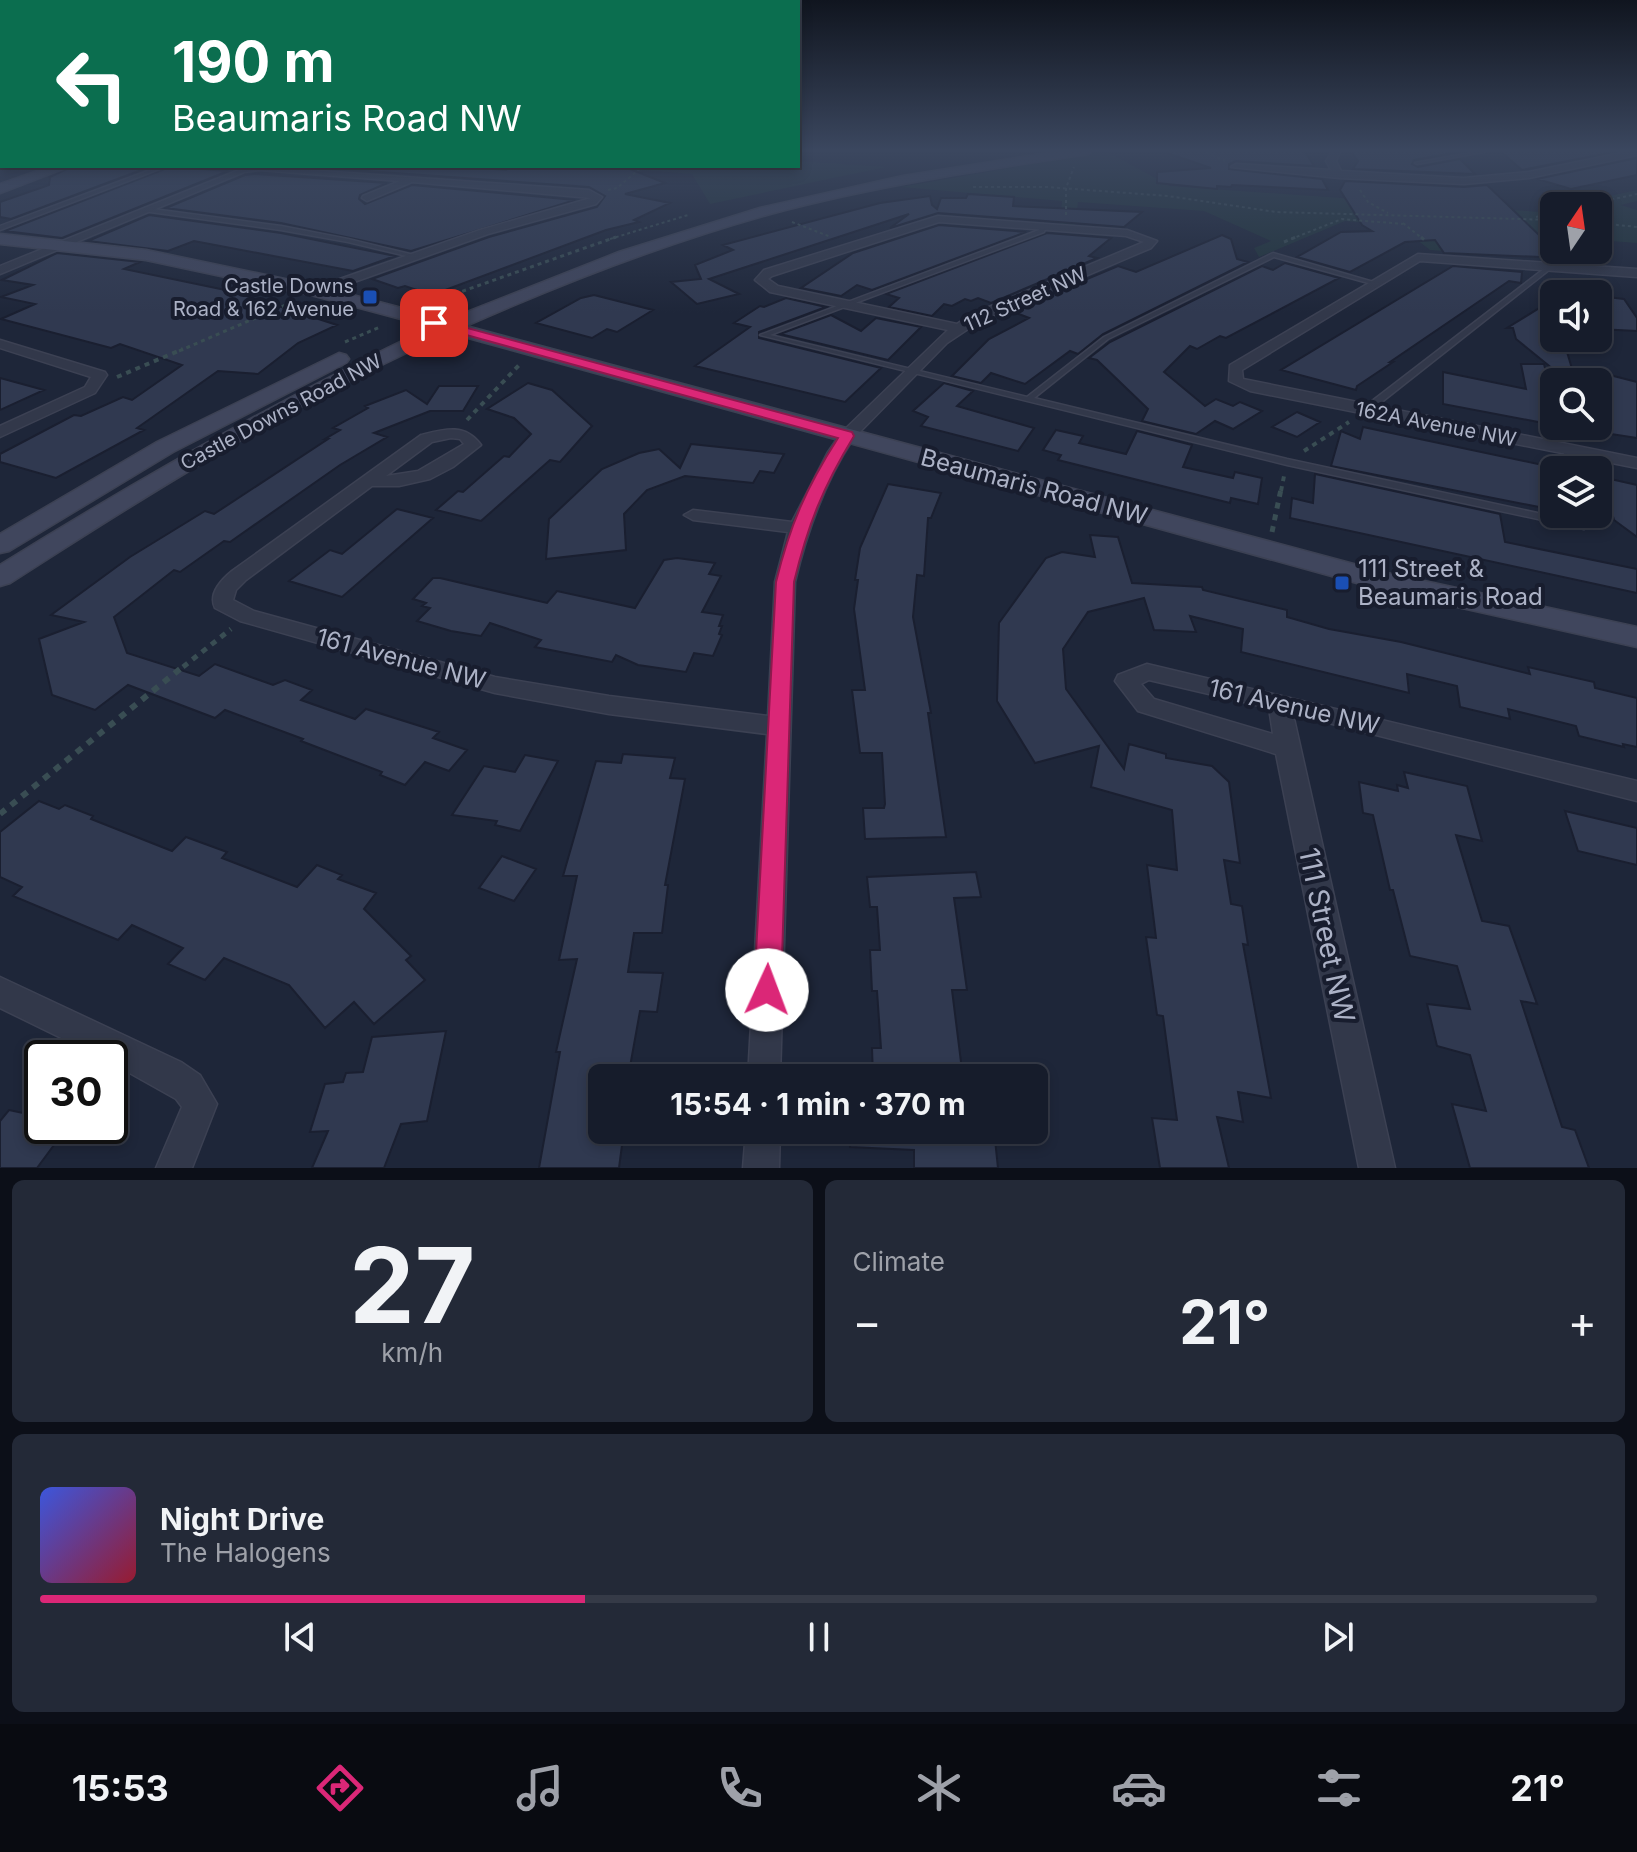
<!DOCTYPE html>
<meta charset="utf-8">
<style>
body{margin:0;font-family:Inter,sans-serif;background:#232937;color:#f1f3f6;height:100vh;display:flex;flex-direction:column;font-size:30px;white-space:nowrap}
*{box-sizing:border-box;margin:0}
p{font-size:26px;color:#9ea1a9}
.icon{flex:none;width:44px;height:44px;fill:none;stroke:currentColor;stroke-width:2;stroke-linecap:round;stroke-linejoin:round}
.map{position:relative;height:1168px;overflow:hidden}
.panel{display:flex;flex-direction:column;gap:12px;padding:12px;background:#0c0f18;flex:1}
.panel>*{flex:none}
.banner{position:absolute;left:0px;top:0px;width:800px;height:168px;box-shadow:0 4px 12px #0003,0 0 0 2px #353a47;background:#0b6e4f;color:#fff;overflow:hidden}
.needle{width:52px;rotate:13deg}
.controls{position:absolute;left:1540px;top:192px;display:grid;gap:16px}
.controls a{display:grid;place-items:center;width:72px;height:72px;border-radius:12px;background:#161c2b;box-shadow:0 4px 12px #0003,0 0 0 2px #353a47;font-size:40px}
.speed{position:absolute;left:24px;top:1040px;display:flex;gap:16px;font-size:40px;font-weight:700;text-align:center}
.speed>*{display:grid;place-content:center;width:104px;height:104px;border-radius:50%;background:#161c2b;box-shadow:0 4px 12px #0003,0 0 0 2px #353a47;line-height:1}
.speed .limit{border:4px solid #111;border-radius:12px;background:#fff;color:#111}
.pin{position:absolute;display:grid;place-items:center;width:68px;height:68px;color:#fff;margin:-34px;border-radius:16px;box-shadow:0 4px 12px #0006}
.me{position:absolute;width:88px;margin:-44px;rotate:2deg;stroke-linejoin:round;filter:drop-shadow(0 0 6px #0008)}
.turn{display:flex;align-items:center;gap:28px;height:168px;padding:0 40px;font-size:36px}
.turn .icon{width:104px;height:104px;stroke-width:2.5}
.turn b{display:block;font-size:56px;line-height:68px}
.big{font-size:60px;font-weight:700;line-height:1.1}
.panel .card{flex:1;display:flex;flex-direction:column;justify-content:center;gap:12px;min-width:0;padding:0 28px;border-radius:12px;background:#232937}
.panel .dial{align-items:center;gap:0}
.dial b{font-size:104px;line-height:1}
.song{display:flex;align-items:center;gap:24px}
.cover{width:96px;height:96px;border-radius:12px;background:linear-gradient(135deg,hsl(230 70% 55%),hsl(350 70% 35%))}
.played{height:8px;border-radius:4px;background:linear-gradient(90deg,#db2777 35%,#353a47 35%)}
.keys{display:flex;justify-content:space-around;direction:ltr}
.heat{display:flex;justify-content:space-between;align-items:center;font-size:44px;direction:ltr}
.panel .tiles{flex:1;display:grid;gap:12px;grid-template-columns:1fr 1fr}
.card:last-child{grid-column:span 2}
.trip{position:absolute;left:588px;top:1064px;width:460px;height:80px;border-radius:12px;background:#161c2b;box-shadow:0 4px 12px #0003,0 0 0 2px #353a47;font-weight:700;line-height:80px;text-align:center}
.tab-bar{display:flex;height:128px;justify-content:space-around;align-items:center;background:#090b11;color:#9ea1a9}
.tab-bar .icon{width:56px;height:56px}
.tab-bar .on{color:#db2777}
.tab-bar b{font-size:36px;color:#f1f3f6}
.map>svg:first-child{display:block}
.green{fill:#20333a}
.building{fill:#303950;stroke:#1a1f30;stroke-width:2}
.lines{fill:none;stroke-linecap:round;stroke-linejoin:round}
.lane-casing{stroke:#3c4153;stroke-width:3}
.street-casing{stroke:#3c4153;stroke-width:3}
.secondary-casing{stroke:#3c4153;stroke-width:3}
.path-far4{stroke:#394d53;stroke-width:2;stroke-dasharray:3 3;stroke-linecap:butt}
.path-far3{stroke:#394d53;stroke-width:3;stroke-dasharray:4 4;stroke-linecap:butt}
.path-far2{stroke:#394d53;stroke-width:4;stroke-dasharray:5 5;stroke-linecap:butt}
.path-far1{stroke:#394d53;stroke-width:5;stroke-dasharray:6 6;stroke-linecap:butt}
.path{stroke:#394d53;stroke-width:6;stroke-dasharray:7 7;stroke-linecap:butt}
.lane{fill:#32384a;fill-rule:evenodd}
.street{fill:#32384a;fill-rule:evenodd}
.secondary{fill:#40465d;fill-rule:evenodd}
.route{fill:#db2777;stroke:#8e194d;stroke-width:2}
.transit-dot{fill:#1a4fb4;stroke:#181d2e;stroke-width:3}
.labels{text-anchor:middle;stroke-width:8;stroke-linejoin:round;paint-order:stroke}
.far-poi-label{font-size:20px;fill:#acb2c6;stroke:#181d2e;text-anchor:end}
.far-street-label{font-size:20px;fill:#acb2c6;stroke:#181d2e}
.street-label{font-size:24px;fill:#acb2c6;stroke:#181d2e}
.poi-label{font-size:24px;fill:#acb2c6;stroke:#181d2e;text-anchor:start}
.near-street-label{font-size:28px;fill:#acb2c6;stroke:#181d2e}
</style>
<div class="map">
<svg width="1637" height="1168" viewBox="0 0 1637 1168">
<rect width="100%" height="100%" fill="#1e2639"/>
<path class="green" d="M1106 151 1170 186 1356 199 1344 180 1365 182 1378 200 1540 212 1554 208V237L1425 228 1444 251 1430 250 1398 225 1345 221 1259 257 1254 248 1271 241 1204 211 1078 202 1075 225 1060 224 1062 201 901 187Z
M798 161 886 167 710 204 692 174 643 170 618 189 631 170 582 166H798Z
M1637 190V201L1621 205 1637 210V243L1598 240V206H1565Z"/>
<path class="building" d="M1168 150H1304L1314 166 1236 161 1229 164V169L1322 179 1328 190 1232 185 1231 187 1217 186V189L1157 183V172L1211 168 1167 153Z
M1350 150H1449L1453 153 1414 160 1412 164 1418 167 1460 159 1475 174 1353 169 1358 161Z
M1499 150H1624L1522 170Z
M1637 158V175L1571 189 1537 179Z
M73 166H152L11 219 0 217V202L49 185 50 177Z
M361 166H451L506 170 513 166H579L630 169 665 183 625 194 670 203 634 220 639 222 606 230 432 295 405 286 398 288 372 279 489 237 597 207 605 196 589 187 353 170Z
M170 167 228 171 62 238 5 231Z
M255 174 387 183 360 195 359 199 365 204 412 185 575 200 411 251 281 223 166 208 245 175Z
M1345 181 1464 187 1487 185 1563 258 1444 253 1435 240 1405 242 1350 272 1297 257 1341 232 1372 231 1362 225 1340 190Z
M968 194 1014 197 1013 206 1142 212 1124 227 938 213 890 228 909 214 709 279 739 294 697 304 671 282 701 279 695 265 733 250 723 245 880 203 930 196 932 205 937 209 941 198H966Z
M149 215 281 233 395 256 353 271 194 241 168 251 88 241Z
M939 225 1026 232 872 290 857 285 841 296 801 288 853 253Z
M1047 233 1111 238 1089 256 1097 258 991 303 978 298 971 301 965 299 952 306 944 304 932 316 889 307 899 298 886 294Z
M1222 235 1231 239 1237 259 1248 262 1103 334 1078 354 1070 351 1025 384 991 373 981 383 952 376 989 339 1029 318 1011 311 1118 266 1136 272Z
M57 253 140 262 124 269 235 292 337 325 298 343 258 374 218 371 137 428 144 430 56 478 0 462V454L74 415 81 416 123 397 132 400 182 365 120 344 111 348 1 319 35 304 1 297 33 285 2 280Z
M1285 263 1339 278 1226 338 1220 336 1197 349 1190 346 1164 372 1205 406 1216 399 1233 406 1240 402 1262 411 1233 429 1215 421 1196 434 1142 421 1148 409 1097 360 1089 358 1110 342 1262 266 1273 270Z
M1453 266 1522 272 1521 283 1509 281 1390 362H1393L1357 386 1356 390 1281 370Z
M594 295 653 310 617 332 607 329 592 338 536 323 581 298Z
M1598 296 1624 299 1637 318V331L1598 329Z
M786 298 826 307 759 332V338L881 368 845 402 695 366 750 327 734 323 760 306 764 307Z
M1554 299V329L1545 328 1554 336V340L1564 342 1576 382H1569L1516 339 1513 328H1507Z
M831 315 861 331 876 318 921 327 888 360 780 334Z
M1521 364H1544L1554 404V425L1443 404V372L1526 389Z
M1598 372 1637 382V438L1598 432Z
M0 378 44 390 0 410Z
M528 383 552 390 592 426 560 462 550 460 481 521 436 510 458 491 463 492 504 456 509 457 531 434 514 418 487 409Z
M944 383 973 391 957 406 1034 428 1018 451 921 426 928 417 913 411Z
M439 386H478L463 411H430L374 433 387 437 340 465 230 542 224 541 180 572 174 570 114 617 127 653 199 676 215 664 273 685 285 680 312 690 301 700 355 719 366 709 439 732 433 738 467 750 449 771 425 762 405 785 380 775 382 772 301 741 303 739 225 710 215 718 128 685 95 710 52 695 39 639 84 622 51 615 130 557 205 511 214 514 328 439H325L340 430 333 428 368 408 365 406 406 390 427 404Z
M1297 412 1320 422 1297 437 1272 427Z
M1363 427 1552 467 1554 490 1540 487 1544 508 1331 466 1341 431 1360 439Z
M1056 430 1083 436 1079 443 1126 454 1137 431 1192 445 1183 467 1233 478 1235 472 1262 478 1258 504 1231 498 1230 503 1058 460 1061 455 1043 450Z
M691 444 784 454 774 473 760 471 753 483 685 476 647 490 624 514 626 550 546 559 549 519 602 469 639 453 659 449 680 468Z
M1315 474 1500 514 1505 542 1637 569V593L1290 518 1292 498 1313 503Z
M1606 478 1637 485V537L1614 520 1604 483H1607Z
M888 484 941 493 931 518H928L924 576 917 575 913 617 931 713H928L946 837 865 839 863 808H884L885 804 882 753H860L852 690H865L854 609 858 580H855L860 548Z
M397 509 433 518 342 597 289 581 330 550 342 554Z
M1090 535 1118 537 1132 583 1202 587 1203 590 1287 610V617L1329 629 1401 642 1530 674 1528 667 1594 682 1595 688 1637 698V747L1623 744 1624 747 1579 736 1576 726 1508 709 1510 719 1460 707 1457 686 1407 674 1409 693 1241 652 1243 629 1190 616 1196 632 1154 630 1144 598 1088 612 1063 649 1066 689 1124 769 1129 744 1166 754V758L1212 766 1229 782 1240 863 1224 860 1231 904 1242 906 1248 945 1243 944 1271 1098 1238 1092 1243 1122 1217 1117 1229 1168H1160L1152 1118 1177 1120 1163 1016 1157 1015 1146 937 1156 938 1147 865 1177 870 1172 810 1091 787 1099 746 1035 763 997 701 999 623 1046 558 1062 552 1095 557Z
M677 558 715 563 709 574 721 576 702 612 723 615 719 626H722L719 634 722 635 713 656 694 653 686 672 638 665 616 655 612 662 535 647 541 640 490 623 481 636 451 631 417 621 430 608 422 606 426 603 413 599 433 578H440L547 603 557 591 635 608 664 560Z
M623 754 675 758 670 778 685 779 665 885H668L662 933H634L628 972 663 973 657 1012 640 1011 628 1078H602V1130H624L619 1168H539L560 1052H556L577 959 559 960 577 876H563L596 761 621 763Z
M525 755 558 761 520 831 495 825 497 821 452 815 484 766 515 772Z
M1404 772 1467 786 1482 841 1456 835 1482 921 1509 926 1537 1004 1521 1001 1562 1127 1575 1130 1589 1168H1470L1452 1104 1486 1111 1470 1055 1437 1046 1427 1004 1470 1009 1457 966 1410 956 1393 890H1390L1373 815 1363 813 1359 782 1398 791 1397 785 1408 788Z
M39 801 59 809 65 805 93 816 91 819 172 851 186 837 227 852 222 858 297 887 317 865 342 875 338 879 376 893 364 909 411 956 406 960 425 980 374 1024 354 1002 325 1028 289 985 224 958 205 980 168 964 183 948 132 925 118 940 13 896 22 887 0 877V832Z
M1565 811 1637 828V865L1578 851Z
M502 856 536 869 514 901 479 888Z
M976 872 981 897 954 898 967 990H952L963 1078H873L872 1048H881L877 991H872L870 950H880L877 907H870L867 877Z
M446 1031 427 1121 401 1124 384 1168H312L328 1131 310 1132 325 1084 343 1082 346 1073 363 1072 372 1037Z
M9 1110 42 1117V1126H68L37 1168H0V1121Z
M851 1130H994L998 1168H914V1150L850 1147Z"/>
<g class="lines">
<defs>
<path id="lane" d="M1487 150H1494L1417 164 1415 163Z
M161 166H167L0 230V226Z
M145 208 281 226 348 239 418 256 415 258 348 242 281 230 143 211V209Z
M1043 224 1046 226 1044 232 770 335 1027 397 1104 337 1273 253 1377 283 1372 284 1274 257 1108 339 1034 398 1287 459 1579 522 1577 514H1587L1589 526 1584 529 1287 465 760 335 1039 230 1040 226Z
M1549 265 1554 266 1369 412H1363V408Z
M1564 447H1567L1571 449 1576 470H1568L1563 449Z"/>
<path id="street" d="M1333 150H1341L1336 161 1341 171 1464 178 1529 172 1636 150 1637 155 1529 178 1464 184 1339 178 1231 167 1236 164 1331 170 1326 161Z
M249 166 589 190 602 197 596 204 488 234 318 295 312 291 314 288 480 230 591 198 412 182 367 201 362 198 363 196 400 181 259 170 244 172 0 274V266Z
M938 216 1127 230 1157 241 1151 248 980 321 947 343 853 439C824 483 807 531 795 582L780 1078H748L767 734 609 714 495 693 240 621 215 608C208 594 221 580 232 571L421 435C445 429 465 423 481 445L453 467 430 479 399 486H372L246 580 236 590 233 600 254 611 495 677 609 696 768 716 775 582 788 532 693 520 684 515 693 510 792 522 828 452 841 433 948 330 770 292 755 280 764 270ZM939 222 1126 236 1144 242 970 315 957 324 778 286 768 279 772 276ZM451 438 460 439 464 444 418 471 386 476 432 442Z
M1418 254 1637 269V277L1420 261 1242 370 1243 379 1637 458V468L1250 391 1229 381 1230 365Z
M0 340 105 372 107 375 95 393 0 437V426L85 387 91 377 0 348Z
M1147 664 1637 781V801L1293 714 1395 1168H1359L1276 754 1138 711 1115 681 1118 675ZM1149 680 1269 708 1273 734 1154 699 1141 684Z
M0 977 181 1062 200 1075 217 1104 192 1168H156L182 1107 176 1099 110 1062V1058H102L0 1008Z
M746 1130H780L779 1168H743Z"/>
<path id="secondary" d="M1066 150H1094L1088 154C981 170 874 186 770 214 666 243 565 282 466 326L1387 573 1637 627V647L1386 591 450 333C296 401 151 492 10 583L0 586V565C140 478 282 398 431 327L315 296 146 260 0 244V234L146 250 318 286 447 320 619 252 760 208 903 176Z
M52 166H70L0 193V184Z
M339 353 346 355 349 359 346 363 173 452 9 551 0 553V534L157 442Z"/>
</defs>
<use href="#lane" class="lane-casing"/>
<use href="#street" class="street-casing"/>
<use href="#secondary" class="secondary-casing"/>
<path class="path-far4" d="M1201 150 1225 161
M973 187H1047L1168 196 1276 212 1554 220
M608 190 617 188 643 166
M1360 190 1368 202 1388 213
M1582 206 1637 194
M1066 215V188L1074 167
M1536 217 1554 213
M792 222 831 237
M1403 223 1423 239
M1598 223 1637 227
M610 239 688 215
M1291 239 1342 219 1403 224"/>
<path class="path-far3" d="M1421 237 1427 242
M1284 242 1296 237
M432 302 616 237
M345 342 380 327
M179 351 288 304"/>
<path class="path-far2" d="M117 377 183 349
M467 420 520 364
M1304 451 1349 422
M1281 491 1284 476"/>
<path class="path-far1" d="M1272 532 1281 489
M183 667 231 629"/>
<path class="path" d="M0 814 185 665"/>
<use href="#lane" class="lane"/>
<use href="#street" class="street"/>
<use href="#secondary" class="secondary"/>
</g>
<linearGradient id="sky" x2="0" y2="1"><stop stop-color="#10151f"/><stop offset="0.48" stop-color="#3b475f"/><stop offset="1" stop-color="#3b475f" stop-opacity="0"/></linearGradient>
<rect width="1637" height="313" fill="url(#sky)"/>
<path class="route" d="M434 319 852 432 854 436C823 487 808 524 794 582L781 990 777 1000 767 1004 758 1000 754 990 776 582C790 525 806 488 838 438L430 325 428 323Z"/>
<g class="transit-dot">
<rect x="362" y="289" width="16" height="16" rx="4"/>
<rect x="1334" y="575" width="16" height="16" rx="4"/>
</g>
<g class="labels">
<g class="far-poi-label">
<text x="354" y="293">Castle Downs<tspan x="354" dy="23">Road &amp; 162 Avenue</tspan></text>
</g>
<g class="far-street-label">
<text transform="translate(1025 299) rotate(-24)" y="7">112 Street NW</text>
<text transform="translate(281 412) rotate(-28)" y="7">Castle Downs Road NW</text>
<text transform="translate(1436 424) rotate(11)" y="7">162A Avenue NW</text>
</g>
<g class="street-label">
<text transform="translate(1034 487) rotate(15)" y="8">Beaumaris Road NW</text>
<text transform="translate(401 659) rotate(15)" y="8">161 Avenue NW</text>
<text transform="translate(1294 707) rotate(13)" y="8">161 Avenue NW</text>
</g>
<g class="poi-label">
<text x="1358" y="577">111 Street &amp;<tspan x="1358" dy="28">Beaumaris Road</tspan></text>
</g>
<g class="near-street-label">
<text transform="translate(1327 935) rotate(78)" y="10">111 Street NW</text>
</g>
</g>
</svg>
<div class="controls">
<a><svg class="needle" viewBox="-14 -14 28 28"><path d="M0-13l5 13h-10z" fill="#e53935"/><path d="M0 13l5-13h-10z" fill="#9ea1a9"/></svg></a>
<a><svg class="icon" aria-label="sound" viewBox="0 0 24 24"><path d="M4 9h4l5-4v14l-5-4H4zM17 9q2 3 0 6"/></svg></a>
<a><svg class="icon" aria-label="search" viewBox="0 0 24 24"><circle cx="10" cy="10" r="6"/><path d="M15 15l6 6"/></svg></a>
<a><svg class="icon" aria-label="layers" viewBox="0 0 24 24"><path d="M12 4l9 5-9 5-9-5zM3 14l9 5 9-5"/></svg></a>
</div>
<div class="speed"><div class="limit">30</div></div>
<div class="pin" style="left:434px;top:323px;background:#d93025"><svg class="icon" aria-label="arrive" viewBox="0 0 24 24"><path d="M6 21V4h12l-3 4 3 4H6"/></svg></div>
<svg class="me" style="left:767px;top:990px" viewBox="-20 -20 40 40"><circle r="19" fill="#fff"/><path d="M0-13L10 11 0 6-10 11z" fill="#db2777"/></svg>
<div class="trip">15:54 · 1 min · 370 m</div>
<div class="banner">
<div class="turn"><svg class="icon" aria-label="left" viewBox="0 0 24 24"><path d="M17 20v-9H6M10 6l-5 5 5 5"/></svg><div><b>190 m</b>Beaumaris Road NW</div></div>
</div>
</div>
<section class="panel">
<div class="tiles">
<div class="card dial"><b>27</b><p>km/h</p></div>
<div class="card"><p>Climate</p>
<div class="heat"><a>−</a><b class="big">21°</b><a>+</a></div>
</div>
<div class="card">
<div class="song"><i class="cover"></i><div><b>Night Drive</b><p>The Halogens</p></div></div>
<div class="played"></div>
<div class="keys"><svg class="icon" aria-label="previous" viewBox="0 0 24 24"><path d="M18 5L8 12l10 7zM5 5v14"/></svg><svg class="icon" aria-label="pause" viewBox="0 0 24 24"><path d="M8 5v14M16 5v14"/></svg><svg class="icon" aria-label="next" viewBox="0 0 24 24"><path d="M6 5l10 7-10 7zM19 5v14"/></svg></div>
</div>
</div>
</section>
<nav class="tab-bar">
<b>15:53</b>
<svg class="icon on" aria-label="directions" viewBox="0 0 24 24"><path d="M12 3l9 9-9 9-9-9zM9 14v-3h6M13 9l2 2-2 2"/></svg>
<svg class="icon" aria-label="music" viewBox="0 0 24 24"><path d="M9 18V5l10-2v13"/><circle cx="6" cy="18" r="3"/><circle cx="16" cy="16" r="3"/></svg>
<svg class="icon" aria-label="phone" viewBox="0 0 24 24"><path d="M5 4h4l2 5-3 2q2 4 5 5l2-3 5 2v4C11 20 4 13 5 4z"/></svg>
<svg class="icon" aria-label="climate" viewBox="0 0 24 24"><path d="M12 3v18M4 7l16 10M4 17L20 7"/></svg>
<svg class="icon" aria-label="car" viewBox="0 0 24 24"><path d="M5 17H2v-5l4-1 3-4h7l3 4 3 1v5h-3M9 17h6M6 11h13"/><circle cx="7" cy="17" r="2"/><circle cx="17" cy="17" r="2"/></svg>
<svg class="icon" aria-label="filters" viewBox="0 0 24 24"><path d="M4 7h16M4 17h16"/><circle cx="9" cy="7" r="2"/><circle cx="15" cy="17" r="2"/></svg>
<b>21°</b>
</nav>
